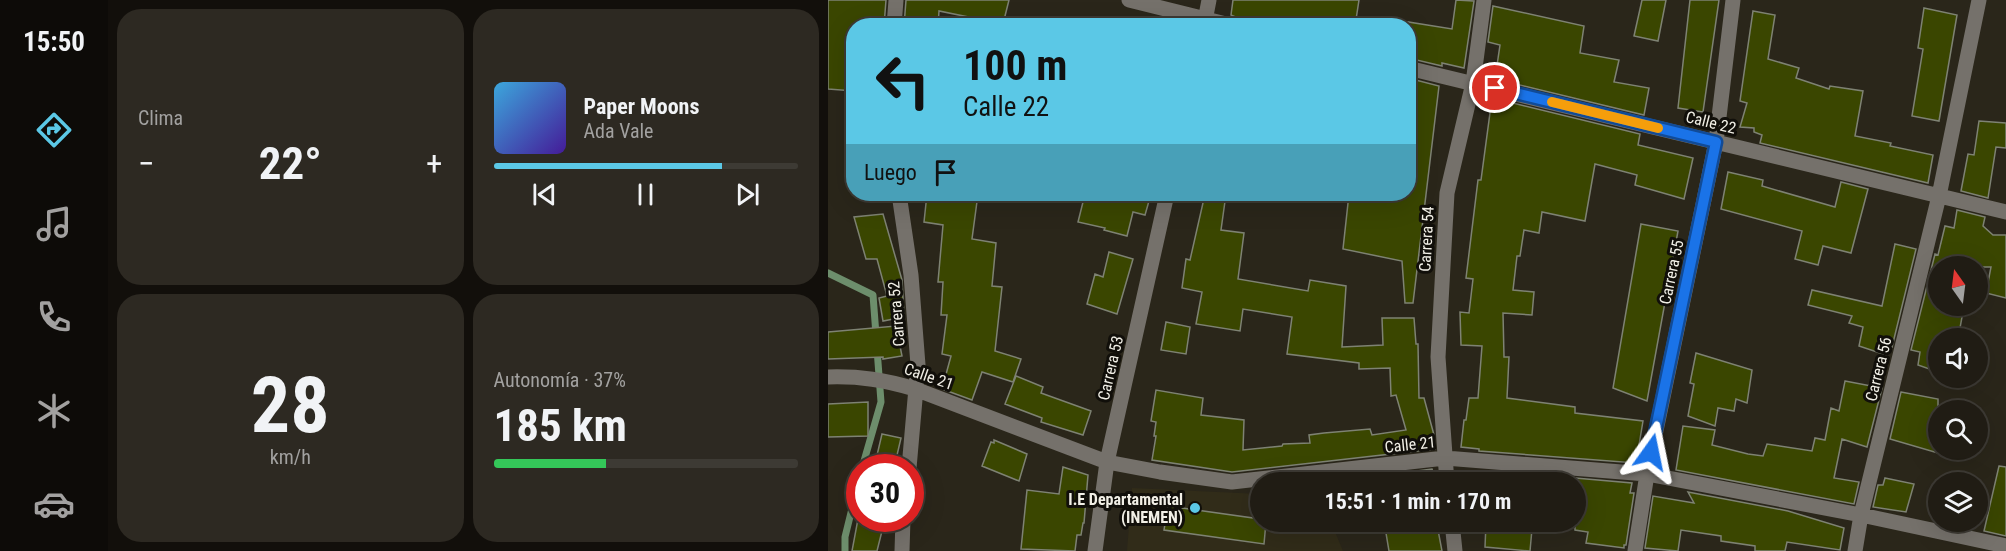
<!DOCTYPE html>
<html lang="es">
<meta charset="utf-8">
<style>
body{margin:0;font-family:"Roboto Condensed",sans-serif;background:#2d2922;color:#f1f3f6;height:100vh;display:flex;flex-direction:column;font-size:22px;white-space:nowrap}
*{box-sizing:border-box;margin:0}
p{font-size:20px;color:#a2a1a0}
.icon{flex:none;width:33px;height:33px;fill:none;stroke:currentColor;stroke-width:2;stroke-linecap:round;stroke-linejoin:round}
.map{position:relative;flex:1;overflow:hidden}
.details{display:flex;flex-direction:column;gap:9px;padding:9px;background:#120f0b;width:720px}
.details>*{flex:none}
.guide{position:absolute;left:18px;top:18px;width:570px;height:183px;border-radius:24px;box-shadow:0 6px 24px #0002,0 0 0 2px #3d3a34;background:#5bc8e6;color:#111;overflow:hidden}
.needle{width:39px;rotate:346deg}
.fabs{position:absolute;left:1100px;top:256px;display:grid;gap:12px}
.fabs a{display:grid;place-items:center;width:60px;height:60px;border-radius:50%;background:#201c14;box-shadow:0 6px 24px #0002,0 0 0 2px #3d3a34;font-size:30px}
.speed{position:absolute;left:18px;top:454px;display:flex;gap:12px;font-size:30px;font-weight:700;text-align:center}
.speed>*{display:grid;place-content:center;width:78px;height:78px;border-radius:50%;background:#201c14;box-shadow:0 6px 24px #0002,0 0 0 2px #3d3a34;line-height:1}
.speed .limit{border:9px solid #d22;background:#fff;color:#111}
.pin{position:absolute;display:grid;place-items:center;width:51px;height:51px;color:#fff;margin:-26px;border:3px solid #fff;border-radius:50%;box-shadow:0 2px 6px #0007}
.me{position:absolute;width:66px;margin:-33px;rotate:12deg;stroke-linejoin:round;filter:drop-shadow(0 0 4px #0008)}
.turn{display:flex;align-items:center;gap:21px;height:126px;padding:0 18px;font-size:27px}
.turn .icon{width:78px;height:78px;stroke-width:2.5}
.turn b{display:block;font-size:42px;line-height:51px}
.then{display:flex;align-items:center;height:57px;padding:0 18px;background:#0003;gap:12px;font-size:22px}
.big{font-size:45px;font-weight:700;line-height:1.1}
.details .card{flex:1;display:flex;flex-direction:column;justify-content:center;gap:9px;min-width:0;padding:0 21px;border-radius:24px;background:#2d2922}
.details .dial{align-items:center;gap:0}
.dial b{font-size:78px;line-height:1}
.song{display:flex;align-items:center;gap:18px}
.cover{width:72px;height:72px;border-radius:9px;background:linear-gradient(135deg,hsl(200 70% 55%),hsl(260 70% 35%))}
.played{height:6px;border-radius:3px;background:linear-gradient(90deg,#5bc8e6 75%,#3d3a34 75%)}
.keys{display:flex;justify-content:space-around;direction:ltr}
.heat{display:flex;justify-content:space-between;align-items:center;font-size:33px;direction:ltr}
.charge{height:9px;border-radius:4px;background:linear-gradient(90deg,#34c759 37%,#3d3a34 0)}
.details .tiles{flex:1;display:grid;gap:9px;grid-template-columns:repeat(2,1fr)}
.trip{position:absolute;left:422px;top:472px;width:336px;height:60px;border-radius:30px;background:#201c14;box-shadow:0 6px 24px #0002,0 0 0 2px #3d3a34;font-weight:700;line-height:60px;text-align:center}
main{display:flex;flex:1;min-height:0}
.dock{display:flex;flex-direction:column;width:108px;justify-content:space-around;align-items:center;background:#0d0b08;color:#a2a1a0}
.dock .icon{width:42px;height:42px}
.dock .on{color:#5bc8e6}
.dock b{font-size:27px;color:#f1f3f6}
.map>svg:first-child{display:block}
.built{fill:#312c19}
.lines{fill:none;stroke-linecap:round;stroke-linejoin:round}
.stream{stroke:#6d8e6c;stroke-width:7}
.building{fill:#3a4600;stroke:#7e8273;stroke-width:1.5}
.minor{stroke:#75716b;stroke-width:15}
.route-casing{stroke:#114b97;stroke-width:15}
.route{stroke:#1a73e8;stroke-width:10}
.slow{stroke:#f59e0b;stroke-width:10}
.poi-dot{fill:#5bc8e6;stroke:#110f0a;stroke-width:2}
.labels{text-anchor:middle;stroke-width:6;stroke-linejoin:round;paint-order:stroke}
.street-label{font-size:16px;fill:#f1efe6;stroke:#110f0a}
.poi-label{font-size:16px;font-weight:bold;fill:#f1efe6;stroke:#110f0a;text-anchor:end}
</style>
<main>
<nav class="dock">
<b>15:50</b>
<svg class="icon on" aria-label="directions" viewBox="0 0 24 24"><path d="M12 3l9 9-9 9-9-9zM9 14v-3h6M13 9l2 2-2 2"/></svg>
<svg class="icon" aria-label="music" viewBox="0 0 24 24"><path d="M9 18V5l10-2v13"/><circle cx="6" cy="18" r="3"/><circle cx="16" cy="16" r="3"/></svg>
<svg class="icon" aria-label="phone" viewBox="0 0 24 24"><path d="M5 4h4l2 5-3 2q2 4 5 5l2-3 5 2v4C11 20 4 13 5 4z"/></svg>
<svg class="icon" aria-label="climate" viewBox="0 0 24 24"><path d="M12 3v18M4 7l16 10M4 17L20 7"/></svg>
<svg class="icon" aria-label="car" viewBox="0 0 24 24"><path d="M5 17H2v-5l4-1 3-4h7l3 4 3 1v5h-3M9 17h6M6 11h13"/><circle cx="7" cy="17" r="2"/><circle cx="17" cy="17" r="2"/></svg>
</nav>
<section class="details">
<div class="tiles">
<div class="card"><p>Clima</p>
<div class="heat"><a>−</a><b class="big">22°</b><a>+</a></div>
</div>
<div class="card">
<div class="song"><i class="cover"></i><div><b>Paper Moons</b><p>Ada Vale</p></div></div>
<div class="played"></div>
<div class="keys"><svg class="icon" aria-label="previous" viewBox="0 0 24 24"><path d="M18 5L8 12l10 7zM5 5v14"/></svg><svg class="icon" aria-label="pause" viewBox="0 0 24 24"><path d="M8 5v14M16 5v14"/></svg><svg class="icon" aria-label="next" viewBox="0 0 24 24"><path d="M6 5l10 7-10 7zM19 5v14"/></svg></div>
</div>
<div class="card dial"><b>28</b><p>km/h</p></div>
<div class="card"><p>Autonomía · 37%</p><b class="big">185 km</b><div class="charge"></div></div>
</div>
</section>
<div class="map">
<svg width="1178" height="551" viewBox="0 0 1178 551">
<rect width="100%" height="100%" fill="#2a261a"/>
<path class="built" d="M304 488 432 494V522H503L515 551H299Z"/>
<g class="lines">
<path class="stream" d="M0 273 45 295 48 335
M34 468 53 402 49 349
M17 551V537L32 476"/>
</g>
<path class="building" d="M0 0H58L56 26H26V91L0 89Z
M78 0H181L175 24 111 11 110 26H76Z
M405 0H531L527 26H416L412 19 403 15Z
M628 0 646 1 636 68 614 63V66L580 58V22L624 29Z
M814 0H838L830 41 806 36Z
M862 0H891L875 112 850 108Z
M665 6 756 26 752 53 791 60 786 82 821 88 816 115 667 79 672 45 660 42Z
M1096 8 1129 15 1111 121 1084 116 1095 49 1090 48Z
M925 11 947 15 940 59 971 68 968 78 1001 89 1002 86 1035 91 1027 136 1063 143 1062 146 1105 155 1100 183 932 143 934 135 926 132V128L912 127 919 103 912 101Z
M580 78 611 86 585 303H577L574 261 515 249 521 194H580Z
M664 98 812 134 810 145 865 158 856 199 807 185 809 175 767 164 757 221 714 212 711 233 696 230 692 256H689L685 290 706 292 704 315 675 313 676 357H681L679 398 747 407V413L815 421 808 463 651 451V449L633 447 636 420H638L641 398H650L654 346 633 345 632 312 641 313 645 279 638 278 650 180H653Z
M1151 121 1178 123V148L1168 147 1160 198 1133 191 1140 154 1146 155Z
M900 172 935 180 934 186 1007 207 1013 182 1040 189 1023 253 995 246 990 265 967 259 974 231 893 209Z
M99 194H150L144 239 168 243 164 286 174 287 167 351 193 359 185 382 154 372 144 400 114 389 123 356 114 354 119 315H113L115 282H110L115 225 96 222Z
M257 194H323L317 215 305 212 299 236 276 230 277 228 250 222Z
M377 194H398L393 230 416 233 410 279 480 291 482 280 518 286 514 347 555 345 554 318H586L588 344H590L591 398H596L606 435 607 449 404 472 324 460 328 436H326L328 422 323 421 328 390 375 398 373 415 416 420 415 450 454 446 455 444 482 443 481 435 496 433 542 429 544 435 578 430 568 395 563 396 562 368 531 369V363L459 354 464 317 415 309 412 331 368 324 374 292 354 288 358 259 362 260Z
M1129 210 1157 217 1155 226 1165 235H1178V298L1158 293 1163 267H1110V306H1136L1130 339H1110V372L1090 365 1092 352 1083 350 1107 254 1110 255 1117 226 1126 228Z
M55 214 74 280 76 317 55 321 51 298 59 296 49 259H38L26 217Z
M813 224 850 231 819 401 785 388Z
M1067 244 1088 249 1064 347 1059 346 1058 355 1031 346 1035 327 1021 323 1024 316 980 305 984 290 1054 306Z
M281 252 305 259 289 314 259 304 267 274 275 277Z
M338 322 362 327 358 354 333 350Z
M68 326 74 356 55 359V357L0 359V332Z
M868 353 924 370 919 403 908 399 906 411 890 408 887 426 860 416 866 384 862 383Z
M188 376 215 387 213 393 263 411 255 435 213 422 214 418 177 404Z
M1017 381 1054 388 1039 447 1014 439 1006 478 1031 482 1026 504 848 470 855 426 887 430 884 445 920 454 935 456 939 444 984 451 987 438 997 440 1003 408 1011 411Z
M1073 392 1110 399V453L1062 439Z
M40 402V436L0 437V404Z
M54 434 73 438 66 468H46Z
M166 440 199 454 191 481 154 466 163 442 166 443Z
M1171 466 1178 467V536L1156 531Z
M235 467 260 475 256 523H255L253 535H249L247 551 193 549 199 490 231 494Z
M604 469 609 483H576L572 473Z
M652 471 686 473V483H652Z
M747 478 804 483 802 493H806L798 545H796V548L758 543 760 532 747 530Z
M1057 478 1086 484 1078 512 1045 507 1050 485H1055Z
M860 492 960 511 1016 528 1012 550 959 542 957 551H927V546L893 541V536L853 530 850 551 817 548 825 496 866 503Z
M340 506 432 519V522H438L436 544 336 530Z
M30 519H57L49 551H24Z
M658 523 704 529 702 551 657 547Z
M557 527 610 530 614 551H561Z"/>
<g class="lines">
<path class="minor" d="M301 0 406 26
M66 26 68 0
M376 26 381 0
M580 68 1178 212
M71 194 83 275 90 365 81 468
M0 377C32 376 57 380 87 389L279 462 332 472 404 482 617 458 819 474 1033 515 1178 546
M619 483 610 357 619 193 645 83 656 0
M624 522 627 551
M74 551 75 519
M267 551 279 462 339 194
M807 551 819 474 888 142 905 0
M1027 551 1033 515 1111 196 1151 0"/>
</g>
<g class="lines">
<defs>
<path id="route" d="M667 88 888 142 823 452"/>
</defs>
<use href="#route" class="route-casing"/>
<use href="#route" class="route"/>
<path class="slow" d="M724 102 830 128"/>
</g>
<circle class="poi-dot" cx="367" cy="508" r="6"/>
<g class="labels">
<g class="street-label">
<text transform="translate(883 122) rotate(14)" y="6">Calle 22</text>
<text transform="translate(598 239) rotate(-87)" y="6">Carrera 54</text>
<text transform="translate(843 272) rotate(-78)" y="6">Carrera 55</text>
<text transform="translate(68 314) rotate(-95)" y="6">Carrera 52</text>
<text transform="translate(282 368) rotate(-77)" y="6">Carrera 53</text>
<text transform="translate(1050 369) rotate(-76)" y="6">Carrera 56</text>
<text transform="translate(101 376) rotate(19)" y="6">Calle 21</text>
<text transform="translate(582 444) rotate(-6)" y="6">Calle 21</text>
</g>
<g class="poi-label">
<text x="355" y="505">I.E Departamental<tspan x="355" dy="18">(INEMEN)</tspan></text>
</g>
</g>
</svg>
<div class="fabs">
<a><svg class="needle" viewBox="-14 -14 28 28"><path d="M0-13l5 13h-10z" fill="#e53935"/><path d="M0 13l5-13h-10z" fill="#a2a1a0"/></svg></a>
<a><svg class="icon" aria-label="sound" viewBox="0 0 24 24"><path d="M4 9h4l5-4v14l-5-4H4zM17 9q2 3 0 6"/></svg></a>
<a><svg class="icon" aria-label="search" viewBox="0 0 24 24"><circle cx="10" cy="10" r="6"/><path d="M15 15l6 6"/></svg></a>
<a><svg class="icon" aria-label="layers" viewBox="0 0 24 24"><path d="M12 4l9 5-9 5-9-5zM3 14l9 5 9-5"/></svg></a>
</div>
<div class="speed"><div class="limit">30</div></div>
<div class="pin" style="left:667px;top:88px;background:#d93025"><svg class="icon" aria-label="arrive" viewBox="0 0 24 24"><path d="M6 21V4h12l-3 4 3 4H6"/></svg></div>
<svg class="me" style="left:823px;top:452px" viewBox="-20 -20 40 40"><path d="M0-17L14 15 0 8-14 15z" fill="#1a73e8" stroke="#fff" stroke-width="4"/></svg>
<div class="trip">15:51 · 1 min · 170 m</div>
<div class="guide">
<div class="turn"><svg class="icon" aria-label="left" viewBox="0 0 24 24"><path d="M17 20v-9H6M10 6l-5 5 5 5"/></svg><div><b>100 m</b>Calle 22</div></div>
<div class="then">Luego<svg class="icon" aria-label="arrive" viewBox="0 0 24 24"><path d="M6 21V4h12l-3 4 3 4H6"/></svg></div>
</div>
</div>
</main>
